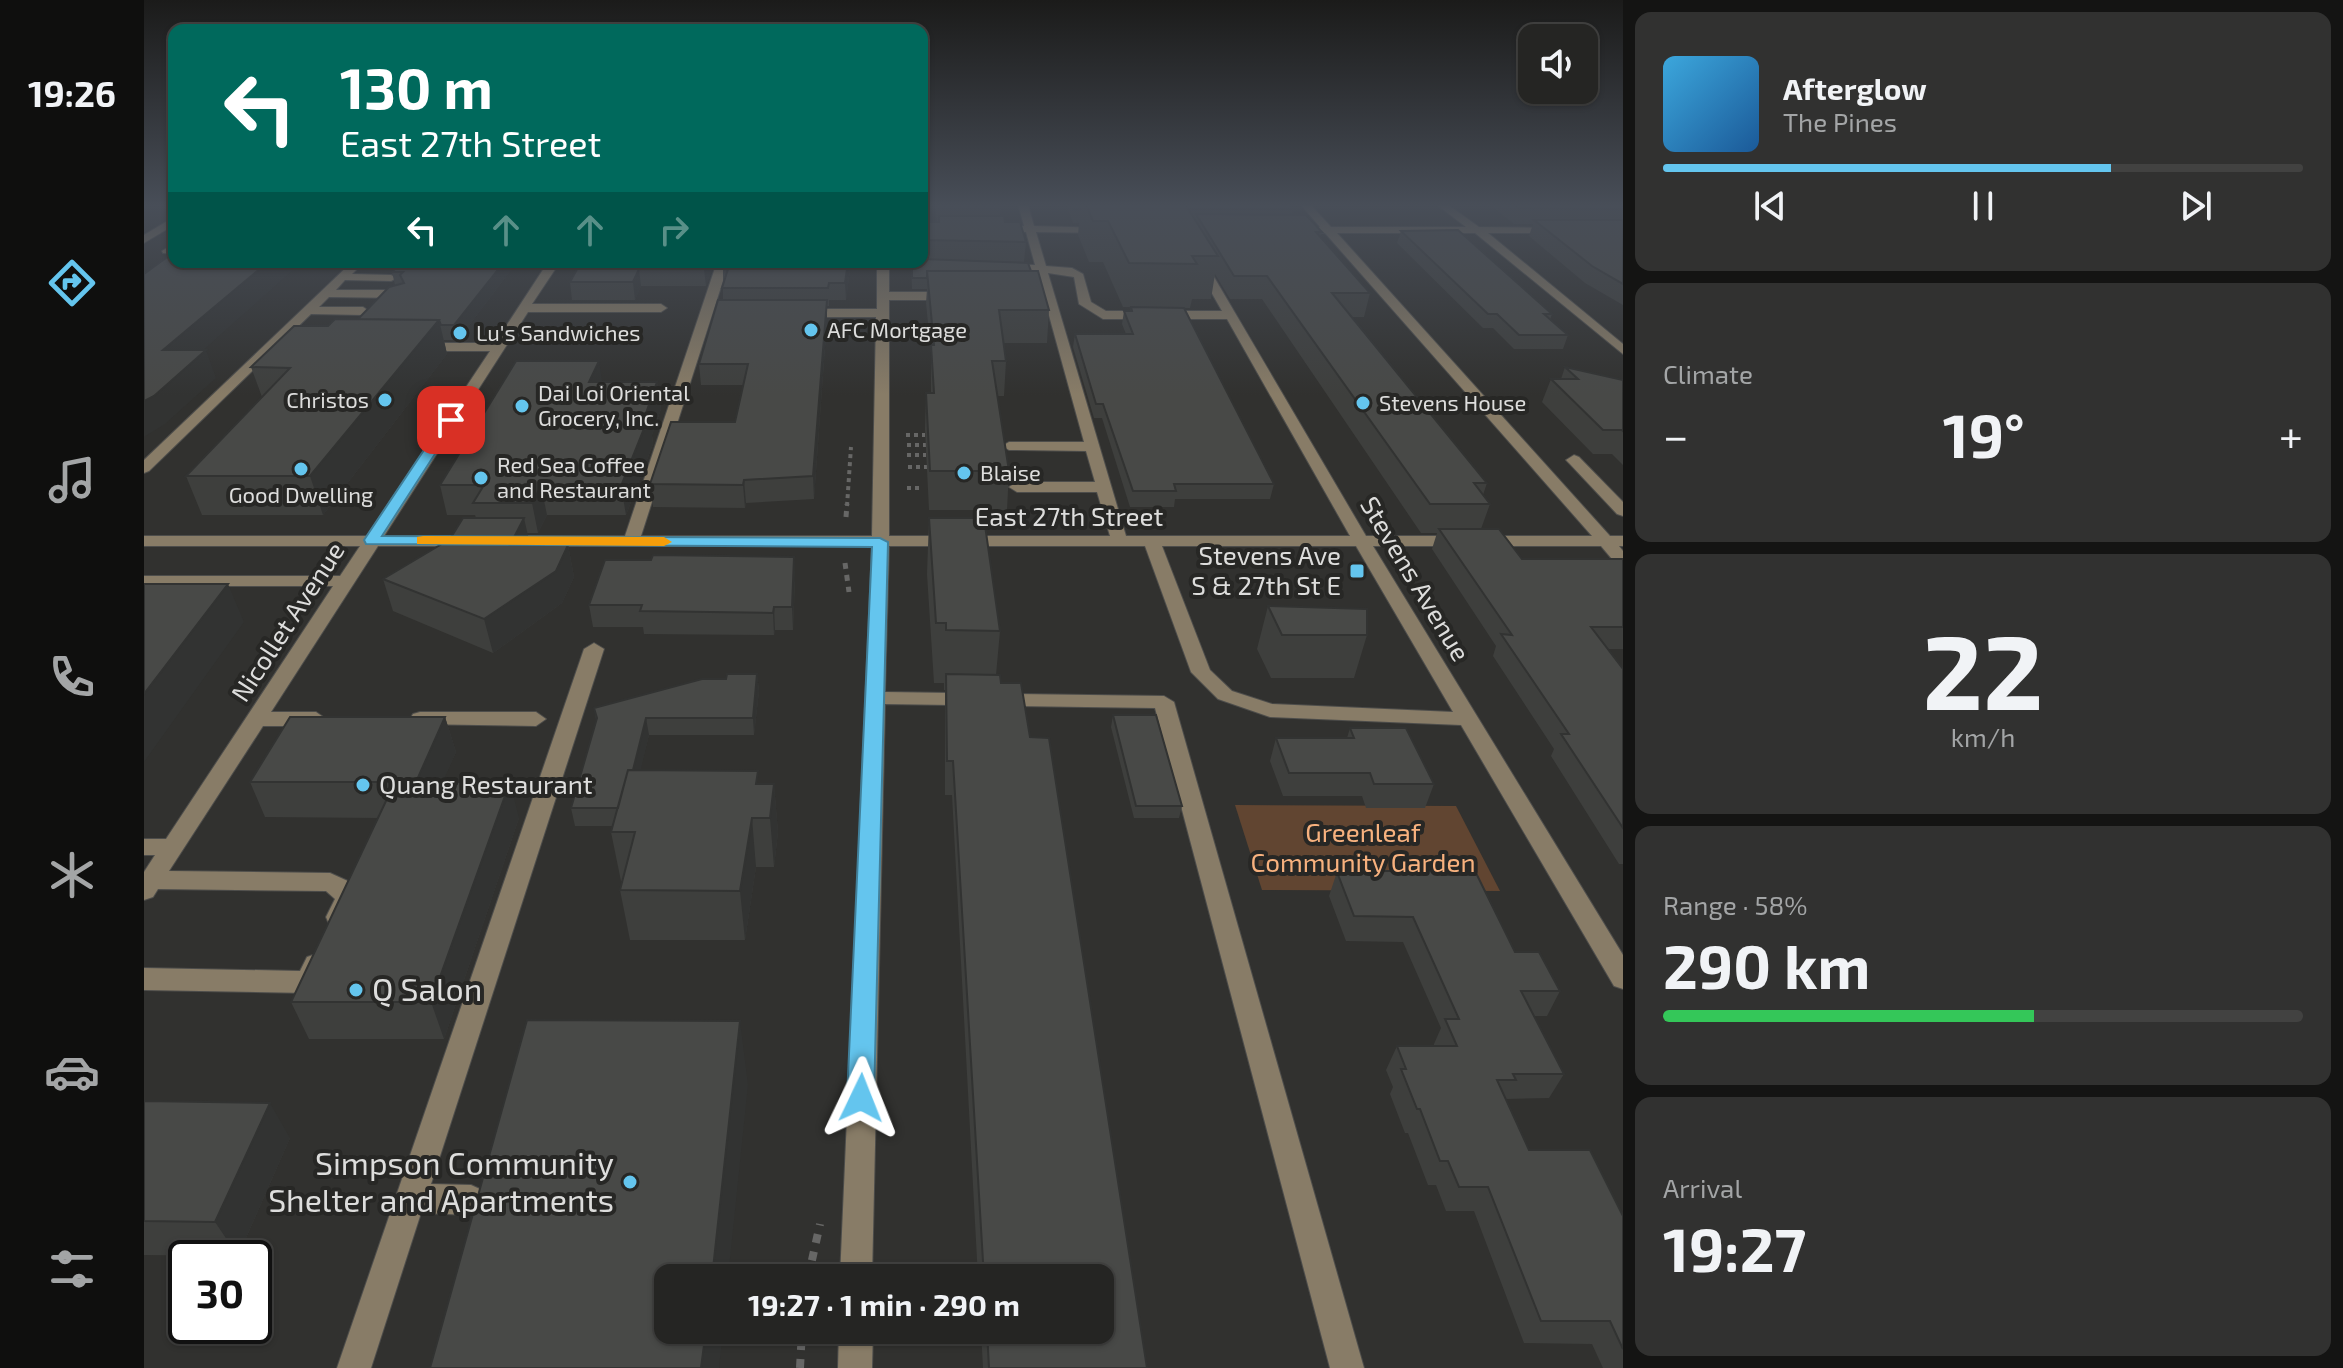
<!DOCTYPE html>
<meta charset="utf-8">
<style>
body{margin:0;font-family:"Exo 2",sans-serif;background:#313130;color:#f1f3f6;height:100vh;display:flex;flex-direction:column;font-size:30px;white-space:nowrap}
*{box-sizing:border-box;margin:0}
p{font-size:26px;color:#a3a5a6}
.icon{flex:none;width:44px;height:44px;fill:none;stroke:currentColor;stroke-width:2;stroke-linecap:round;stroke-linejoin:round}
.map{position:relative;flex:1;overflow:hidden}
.panel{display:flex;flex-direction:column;gap:12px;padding:12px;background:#141413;width:720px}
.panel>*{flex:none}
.top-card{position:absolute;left:24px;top:24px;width:760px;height:244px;border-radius:16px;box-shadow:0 2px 6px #0004,0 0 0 2px #424241;background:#00695c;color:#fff;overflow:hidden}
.buttons{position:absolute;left:1374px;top:24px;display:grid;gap:16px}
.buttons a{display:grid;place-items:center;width:80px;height:80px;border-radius:16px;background:#252523;box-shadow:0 2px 6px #0004,0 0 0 2px #424241;font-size:40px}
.speed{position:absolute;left:24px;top:1240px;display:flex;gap:16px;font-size:40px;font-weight:700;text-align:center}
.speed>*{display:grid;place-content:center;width:104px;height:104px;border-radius:50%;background:#252523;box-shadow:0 2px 6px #0004,0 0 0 2px #424241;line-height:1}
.speed .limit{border:4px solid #111;border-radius:12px;background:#fff;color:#111}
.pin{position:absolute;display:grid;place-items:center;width:68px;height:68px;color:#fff;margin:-34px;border-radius:16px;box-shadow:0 4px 12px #0006}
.me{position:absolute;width:88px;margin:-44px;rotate:2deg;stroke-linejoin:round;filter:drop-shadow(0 0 6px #0008)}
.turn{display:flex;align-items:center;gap:28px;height:168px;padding:0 40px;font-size:36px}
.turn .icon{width:104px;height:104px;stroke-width:2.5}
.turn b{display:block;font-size:56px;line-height:68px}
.lanes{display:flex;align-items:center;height:76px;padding:0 40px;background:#0003;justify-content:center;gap:40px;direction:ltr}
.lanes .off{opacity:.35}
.big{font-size:60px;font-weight:700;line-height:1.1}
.panel .widget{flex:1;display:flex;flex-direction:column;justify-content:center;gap:12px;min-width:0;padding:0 28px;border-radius:16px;background:#313130}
.panel .dial{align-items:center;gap:0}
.dial b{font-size:104px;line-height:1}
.song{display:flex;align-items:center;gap:24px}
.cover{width:96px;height:96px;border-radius:12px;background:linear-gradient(135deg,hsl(200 70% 55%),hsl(210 70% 35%))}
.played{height:8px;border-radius:4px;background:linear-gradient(90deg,#64c5ee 70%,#424241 70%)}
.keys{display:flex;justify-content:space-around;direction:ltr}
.heat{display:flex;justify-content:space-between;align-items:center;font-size:44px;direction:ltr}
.charge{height:12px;border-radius:6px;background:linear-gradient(90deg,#34c759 58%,#424241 0)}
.trip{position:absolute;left:510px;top:1264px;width:460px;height:80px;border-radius:16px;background:#252523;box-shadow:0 2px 6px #0004,0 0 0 2px #424241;font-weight:700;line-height:80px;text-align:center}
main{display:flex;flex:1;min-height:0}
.tabs{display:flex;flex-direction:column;width:144px;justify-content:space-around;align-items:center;background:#0f0f0e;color:#a3a5a6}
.tabs .icon{width:56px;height:56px}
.tabs .selected{color:#64c5ee}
.tabs b{font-size:36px;color:#f1f3f6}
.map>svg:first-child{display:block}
.green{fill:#614531}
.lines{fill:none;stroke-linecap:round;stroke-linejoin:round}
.minor-casing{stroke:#4d4d4b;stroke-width:2}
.path-far2{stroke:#676766;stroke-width:4;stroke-dasharray:4 4;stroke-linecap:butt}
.path-far1{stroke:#676766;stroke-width:5;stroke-dasharray:6 6;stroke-linecap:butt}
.path{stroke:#676766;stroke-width:8;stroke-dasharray:9 9;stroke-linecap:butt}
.minor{fill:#887c67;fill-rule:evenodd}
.wall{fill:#3e3f3d}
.shaded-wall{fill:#323332}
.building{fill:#484947;stroke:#323332;stroke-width:2}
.route{fill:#64c5ee;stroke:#41809b;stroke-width:2}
.slow{fill:#f59e0b}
.poi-dot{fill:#64c5ee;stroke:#272725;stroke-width:3}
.labels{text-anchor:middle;stroke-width:8;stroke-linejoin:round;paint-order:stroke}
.far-poi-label{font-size:22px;fill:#dddddc;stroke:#272725;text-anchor:start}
.street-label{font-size:26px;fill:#dddddc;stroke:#272725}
.poi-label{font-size:26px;fill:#dddddc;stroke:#272725;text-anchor:end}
.park-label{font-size:26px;fill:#f7b17e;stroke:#272725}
.near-poi-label{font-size:32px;fill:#dddddc;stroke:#272725;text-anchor:start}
</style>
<main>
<nav class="tabs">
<b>19:26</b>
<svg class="icon selected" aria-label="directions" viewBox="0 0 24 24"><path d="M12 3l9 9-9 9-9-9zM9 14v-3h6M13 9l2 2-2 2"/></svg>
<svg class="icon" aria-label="music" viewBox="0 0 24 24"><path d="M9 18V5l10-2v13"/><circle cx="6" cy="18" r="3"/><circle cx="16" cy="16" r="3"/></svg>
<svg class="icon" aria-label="phone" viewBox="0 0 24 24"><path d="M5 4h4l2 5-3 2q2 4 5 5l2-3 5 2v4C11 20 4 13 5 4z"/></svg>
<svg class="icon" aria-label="climate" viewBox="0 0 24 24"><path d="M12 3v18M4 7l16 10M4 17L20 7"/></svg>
<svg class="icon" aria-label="car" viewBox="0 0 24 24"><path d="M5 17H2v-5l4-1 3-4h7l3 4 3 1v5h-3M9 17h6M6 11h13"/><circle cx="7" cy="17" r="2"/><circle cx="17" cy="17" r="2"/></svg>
<svg class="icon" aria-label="filters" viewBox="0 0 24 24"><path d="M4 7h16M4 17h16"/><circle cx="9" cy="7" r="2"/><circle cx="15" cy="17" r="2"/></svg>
</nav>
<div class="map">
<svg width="1479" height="1368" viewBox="0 0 1479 1368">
<rect width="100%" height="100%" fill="#31312f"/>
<path class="green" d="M1091 805 1312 806 1356 891 1118 890Z"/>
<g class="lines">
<defs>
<path id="minor" d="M874 204H884L890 226 963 228 959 233 892 232 902 266 928 268 939 274 947 302 962 311H1078L1050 262 1060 260 1222 536H1448L1181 233 1147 232 1151 227H1176L1156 204H1166L1187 227H1322L1292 204H1303L1335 227 1419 228 1415 233H1344L1479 344V354L1331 233H1193L1466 536H1479V546H1475L1479 551V566L1473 565 1457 546H1229L1479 955V989L1470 986 1317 725 1126 717 1074 699 1047 672 1001 546H745L741 692 1020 696 1030 702 1220 1368H1186L1011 708 741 704 728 1278H696L728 546H359L351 541 359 536H481L573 262H585L497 536H728L732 317H658L652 313 658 309H733V262L792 260 798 263 792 266H745V292H810L816 296 810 300H745V536H966L953 492H873L865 487 873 482H951L942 451 865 450 858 446 865 442H940L893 272 860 270 854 267 860 264 891 265 882 232H851L846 229 851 226H880ZM904 273 930 277 935 304 959 319H1083L1206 536H982ZM1018 546H1212L1309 712 1128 704 1088 691 1066 670Z
M30 217V225L0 243V235Z
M23 248H30V254L19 253 18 251Z
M208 262H220L208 274 247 275 253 278 247 281 201 280 192 290H256L262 294 256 298 185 297 175 307H219L225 311 219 315 167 314 5 471 0 473V460Z
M404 262H416L388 304H517L523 308 517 312H384L240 536H327L335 541 327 546H234L127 712H172L182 719 172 726H119L25 871 186 873 206 882 215 899 203 924 194 927 185 924 182 917 191 899 182 891 14 889 9 897 0 900V872L11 855H0V839H22L189 586H0V576H196L216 546H0V536H223L346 351H275L269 347 275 343H351Z
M1430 455 1435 457 1479 502V516L1473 514 1425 463 1422 460Z
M450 643 460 649 287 1184 327 1185 338 1190 342 1200 338 1210 327 1215 277 1213 227 1368H193L440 649Z
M276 712H392L402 719 392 726 269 724 266 719 269 714Z
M172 954 181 957 185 964 173 990 164 993 0 990V968L156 971 163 957Z
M695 1330H729L728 1368H694Z"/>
</defs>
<use href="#minor" class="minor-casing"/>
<path class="path-far2" d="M762 435H781
M763 445H782
M763 455H782
M764 467H783
M763 488H778
M703 506 707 447"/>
<path class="path-far1" d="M702 517 703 504
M701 563 705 592"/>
<path class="path" d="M664 1278 676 1224
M656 1368 658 1330"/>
<use href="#minor" class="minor"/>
</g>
<path class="wall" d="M791 204H857L856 216 882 242 880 262 828 261 887 271 905 310 903 343H860L862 361 860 396H853L865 471 863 510H785L781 429 782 393H787V353L782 303 783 289H768L767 262H778V222H793Z
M922 204H1145L1149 209 1148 215 1178 232 1176 237 1226 293 1220 317H1207L1343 483 1339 495 1346 504 1337 529 1378 559H1479V649H1463L1479 669V864H1475L1407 756 1410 749 1349 656 1352 646 1288 549 1293 533H1277L1118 299H1086L1071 274 1067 299H1048L1046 308 979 307 959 262H945L934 235 935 223H929Z
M1345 204H1479V305L1441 283 1385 236 1389 224H1370Z
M1257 231 1408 314 1406 320 1424 335 1419 349H1370L1349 328H1339L1253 243Z
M257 262H373L314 340H300L303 354 179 515H58L42 476 118 397 107 367 184 326 214 319 251 285 248 272Z
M437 262H570L562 286H497L491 300H428L426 282Z
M707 262 702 300H685V306H683V320L670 499 602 503 601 508 509 507 506 484 591 422 599 385H557L555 364 579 300V269Z
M987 307 1130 484 1126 499H1031L1030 507H986L958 418H950L929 347 931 334H982L978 324 980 311H986Z
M1421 367 1479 380V465L1468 454H1449L1398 402 1407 379H1417Z
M458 382H513L517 409 508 435 509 444 482 515H403L394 533H383L386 545H424L430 577 418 603 349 653 249 611 239 579 306 539 332 518 331 515H303L296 485Z
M785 518 856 631 852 675 886 737 1003 1368H839L837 1330H956V1278H834L808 795H801V690H800V683H790L783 574Z
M650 557 651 579 649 630H631L630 635 500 634 499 627H449L445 605 507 560Z
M1124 606 1223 635 1210 678H1127L1113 649Z
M613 674 615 691 610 735H505L496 770 615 784H630L634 832 630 867H612L601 940H486L476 890 479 881H477L467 832 469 826H431L427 808 452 720 450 708 582 679Z
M969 715 1038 806 1035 818H990L967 727Z
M301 717 312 752 298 782 375 818 300 1039H165L147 1002 235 818 121 817 106 782Z
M1206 728 1290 784 1281 808H1222L1218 796H1139L1126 761 1132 738H1203Z
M1193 872 1298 875 1371 952 1416 991 1403 1016H1390L1420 1074 1405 1098 1361 1099 1385 1150 1479 1216V1368H1459L1448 1344 1380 1343 1330 1211H1302L1292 1185H1284L1264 1133H1261L1246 1094 1249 1087 1242 1070 1253 1046H1290V1044L1297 1028 1259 942 1202 941 1185 896Z
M0 1101 146 1138 94 1256 0 1255Z"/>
<path class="shaded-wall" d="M0 204H10L0 210Z
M124 262H147L149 270 29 377 19 350Z
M360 262H373L314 340 310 325Z
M563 262H570L562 286 560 269Z
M704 262H707L702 300 701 283Z
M495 269 497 286 491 300 489 282Z
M683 300V320L670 499 669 476Z
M295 320 303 354 179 515 166 476Z
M62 350 72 378 21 424 0 437V401Z
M455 361 459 387 445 382Z
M513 382 517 409 508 435 509 444 482 515 477 486Z
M600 480 602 503 601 508 599 485Z
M397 486 403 515 394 533 388 503Z
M380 518 387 549 366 545Z
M424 545 430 577 418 603 349 653 340 619Z
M650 557 651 579 649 630 648 607Z
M84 584 100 622 0 762V694Z
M630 607 631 630 630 635 629 613Z
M613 674 615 691 610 735 609 718Z
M301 717 312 752 283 818 272 782Z
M502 718 505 735 483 826 480 808Z
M366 782 375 818 300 1039 287 1002Z
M630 784 634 832 630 867 626 818Z
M608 818 612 867 601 940 596 891Z
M596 1021 604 1085 584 1278H568Z
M126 1103 146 1138 94 1256 71 1222Z
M562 1330H579L575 1368H557Z"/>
<path class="building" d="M928 204H937L936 209H930Z
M942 204H1041L1074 256H1048L1053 264 985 263 964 221H949Z
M1041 204H1145L1149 209H1045Z
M1368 204H1479V209L1375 208Z
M1052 214 1162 215 1178 232H1172L1226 293H1188L1343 483H1330L1346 504H1286L1123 276H1090Z
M795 216H860L861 222H876L882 242 778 240V222H795Z
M1390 220H1479V284L1448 266Z
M1314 230 1408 314H1400L1424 335H1375L1353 314H1344L1257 231Z
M30 252V262H124L19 350H62L10 396 0 401V274Z
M778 259 884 263 887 271H783V278H768V262H778Z
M257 262H360L310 325H297L295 320 214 319 245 287 260 283 256 275 259 272H248Z
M437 262H563L560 269H495L489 282H426Z
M581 262H704L701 283H685L684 288H578L584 269H579Z
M783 271H894L905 310H855L862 361H848L865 471H786L782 393H790L787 345H790Z
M574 300H683L669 476 600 480 599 485 506 484 527 422H591L604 364H555Z
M987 307 1040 308 1130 484H1030L1032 491H989L959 404H952L931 334H989L980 311H988Z
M191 319 295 320 166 476H42L146 368 107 367 150 326H184Z
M372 361H455L445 382H513L501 416H505L477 486H397L388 503H329L340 485H296Z
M1421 367 1479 380V431L1478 430H1459L1407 379H1434Z
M319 518H380L366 545H424L412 571 340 619 239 579 306 539Z
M785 518H840L856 631 802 630V623H792Z
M1295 529H1355L1378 559H1479V627H1447L1479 669V828L1417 734H1425L1357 634 1368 635Z
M509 555 650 557 648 607H630L629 613 496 611 498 605H445L461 560H507Z
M0 584H84L0 694Z
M1124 606 1223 609V635H1138Z
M583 674H613L609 718H502L489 770H484L474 808H427L453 718 450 708 558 679H582Z
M802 674 856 675 857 683H877L886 737 905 738 1003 1368H845L843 1330H956V1278H840L809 761H803Z
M969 715H1012L1038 806H992Z
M146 717H301L272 782H366L287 1002H147L251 782H106Z
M1206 728H1262L1290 784H1230L1226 773H1145L1132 738H1210Z
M484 770 614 771 612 784H630L626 818H608L596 891 476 890 491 832H467Z
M1295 870 1298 875H1333L1371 952H1395L1416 991H1377L1420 1074H1369L1372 1080H1353L1385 1150H1446L1479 1216V1349L1466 1321H1397L1344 1187H1315L1304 1161H1296L1276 1109H1273L1257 1069H1262L1253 1046H1313L1301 1019H1315L1269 917 1210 916 1193 872Z
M383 1020 596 1021 568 1278H524V1330H562L557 1368H286Z
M0 1101 126 1103 71 1222 0 1221Z"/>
<linearGradient id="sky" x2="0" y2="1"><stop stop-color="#1b1b1a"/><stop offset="0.52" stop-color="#484e58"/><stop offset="1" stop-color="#484e58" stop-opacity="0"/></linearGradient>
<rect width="1479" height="395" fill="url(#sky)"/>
<path class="route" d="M307 416 313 420 238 536 736 538 744 542 730 1098 726 1106 717 1110 707 1106 703 1098 728 547 222 544 220 540 302 417Z"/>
<path class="slow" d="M279 536 520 537 528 542 520 546 273 544V537Z"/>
<g class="poi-dot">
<circle cx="667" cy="330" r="8"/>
<circle cx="316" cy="333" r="8"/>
<circle cx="241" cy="400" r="8"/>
<circle cx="1219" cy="403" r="8"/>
<circle cx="378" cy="406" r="8"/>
<circle cx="157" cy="469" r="8"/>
<circle cx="820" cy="473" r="8"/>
<circle cx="337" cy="478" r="8"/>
<rect x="1205" y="563" width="16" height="16" rx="4"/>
<circle cx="219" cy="785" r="8"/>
<circle cx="212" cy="990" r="8"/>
<circle cx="486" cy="1182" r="8"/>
</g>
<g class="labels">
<g class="far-poi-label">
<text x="683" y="338">AFC Mortgage</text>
<text x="332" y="341">Lu's Sandwiches</text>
<text x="394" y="401">Dai Loi Oriental<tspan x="394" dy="25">Grocery, Inc.</tspan></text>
<text x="225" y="408" text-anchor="end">Christos</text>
<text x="1235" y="411">Stevens House</text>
<text x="353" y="473">Red Sea Coffee<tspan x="353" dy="25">and Restaurant</tspan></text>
<text x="836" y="481">Blaise</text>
<text x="157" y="503" text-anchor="middle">Good Dwelling</text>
</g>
<g class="street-label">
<text x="925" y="526">East 27th Street</text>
<text transform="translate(1271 579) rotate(59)" y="9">Stevens Avenue</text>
<text transform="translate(144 622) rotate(-57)" y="9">Nicollet Avenue</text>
</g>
<g class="poi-label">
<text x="1197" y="565">Stevens Ave<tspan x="1197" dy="30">S &amp; 27th St E</tspan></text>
<text x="235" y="794" text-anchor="start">Quang Restaurant</text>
</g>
<g class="park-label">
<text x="1219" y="842">Greenleaf<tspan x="1219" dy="30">Community Garden</tspan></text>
</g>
<g class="near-poi-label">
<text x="228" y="1001">Q Salon</text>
<text x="470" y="1175" text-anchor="end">Simpson Community<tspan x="470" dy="37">Shelter and Apartments</tspan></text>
</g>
</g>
</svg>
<div class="buttons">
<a><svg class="icon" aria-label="sound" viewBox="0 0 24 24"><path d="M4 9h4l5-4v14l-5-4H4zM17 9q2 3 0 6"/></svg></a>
</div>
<div class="speed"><div class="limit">30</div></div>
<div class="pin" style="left:307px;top:420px;background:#d93025"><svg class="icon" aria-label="arrive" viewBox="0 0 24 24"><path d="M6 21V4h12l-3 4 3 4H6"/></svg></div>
<svg class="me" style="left:717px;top:1098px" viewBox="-20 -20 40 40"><path d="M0-17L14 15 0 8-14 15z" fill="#64c5ee" stroke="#fff" stroke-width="4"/></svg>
<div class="trip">19:27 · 1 min · 290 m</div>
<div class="top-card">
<div class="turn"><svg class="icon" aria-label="left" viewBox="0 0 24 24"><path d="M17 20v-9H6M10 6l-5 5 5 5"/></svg><div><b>130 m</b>East 27th Street</div></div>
<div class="lanes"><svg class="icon" aria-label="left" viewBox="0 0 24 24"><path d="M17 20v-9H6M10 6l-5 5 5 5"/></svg><svg class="icon off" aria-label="ahead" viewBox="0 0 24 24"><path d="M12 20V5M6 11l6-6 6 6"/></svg><svg class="icon off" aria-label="ahead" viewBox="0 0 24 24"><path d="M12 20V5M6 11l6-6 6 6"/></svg><svg class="icon off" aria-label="right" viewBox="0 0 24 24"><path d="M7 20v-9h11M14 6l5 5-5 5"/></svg></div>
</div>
</div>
<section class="panel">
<div class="widget">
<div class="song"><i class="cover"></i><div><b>Afterglow</b><p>The Pines</p></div></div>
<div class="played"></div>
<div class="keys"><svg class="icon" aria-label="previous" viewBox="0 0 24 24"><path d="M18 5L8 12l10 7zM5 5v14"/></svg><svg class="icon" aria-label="pause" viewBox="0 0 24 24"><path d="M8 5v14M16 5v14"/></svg><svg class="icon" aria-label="next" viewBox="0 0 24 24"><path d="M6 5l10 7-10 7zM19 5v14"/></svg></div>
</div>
<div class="widget"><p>Climate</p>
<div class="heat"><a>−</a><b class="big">19°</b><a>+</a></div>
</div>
<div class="widget dial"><b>22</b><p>km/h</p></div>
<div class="widget"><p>Range · 58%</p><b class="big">290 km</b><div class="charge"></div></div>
<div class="widget"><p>Arrival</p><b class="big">19:27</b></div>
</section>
</main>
